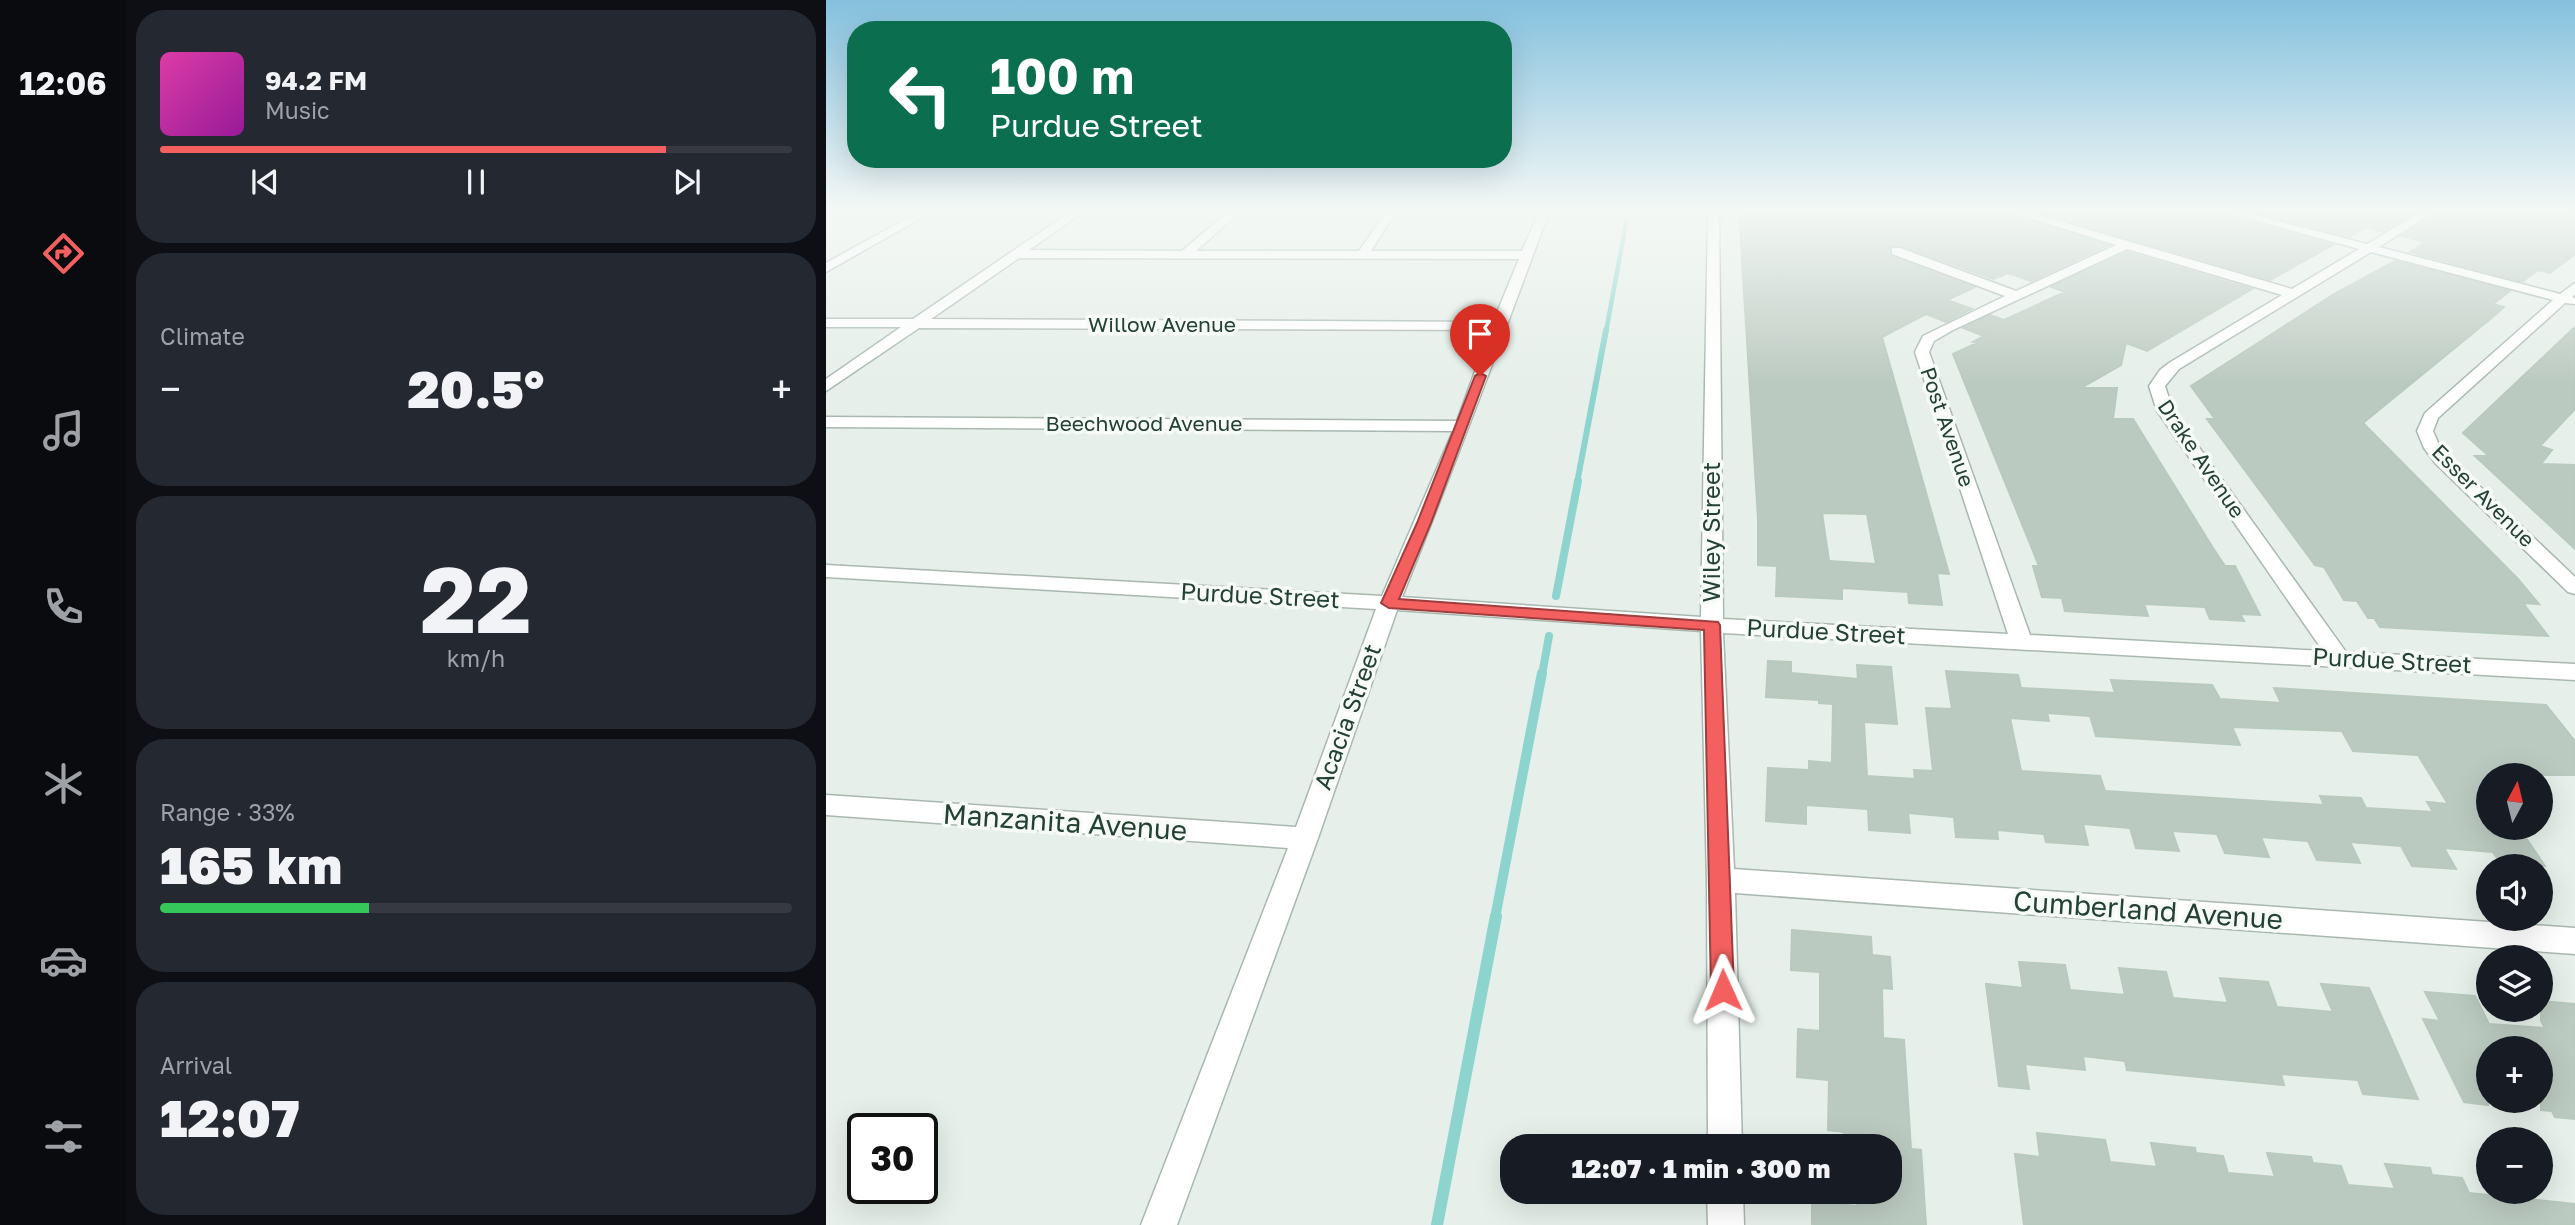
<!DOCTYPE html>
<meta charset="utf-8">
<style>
body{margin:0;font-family:"Golos Text",sans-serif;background:#242831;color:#f1f3f6;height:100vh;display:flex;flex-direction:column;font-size:26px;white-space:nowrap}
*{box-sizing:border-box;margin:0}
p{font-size:23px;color:#9ea1a6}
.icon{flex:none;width:38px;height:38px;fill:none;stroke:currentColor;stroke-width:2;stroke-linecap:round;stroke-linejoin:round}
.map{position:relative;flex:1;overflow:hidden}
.details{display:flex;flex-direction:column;gap:10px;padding:10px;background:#0d0f14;width:700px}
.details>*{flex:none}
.hud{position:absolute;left:21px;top:21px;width:665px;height:147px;border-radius:28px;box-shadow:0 7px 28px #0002;background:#0b6e4f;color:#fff;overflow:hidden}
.needle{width:46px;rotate:7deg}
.tools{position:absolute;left:1650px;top:763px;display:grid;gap:14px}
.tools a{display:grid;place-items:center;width:77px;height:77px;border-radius:50%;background:#171b24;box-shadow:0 7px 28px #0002;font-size:35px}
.speed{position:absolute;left:21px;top:1113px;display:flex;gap:14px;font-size:35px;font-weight:700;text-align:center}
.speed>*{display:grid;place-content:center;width:91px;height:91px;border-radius:50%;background:#171b24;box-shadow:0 7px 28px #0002;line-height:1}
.speed .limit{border:4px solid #111;border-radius:10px;background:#fff;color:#111}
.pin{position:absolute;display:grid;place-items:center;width:60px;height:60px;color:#fff;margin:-72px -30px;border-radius:50% 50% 50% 0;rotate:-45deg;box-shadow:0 0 7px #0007}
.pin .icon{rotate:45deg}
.me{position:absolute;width:77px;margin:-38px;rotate:359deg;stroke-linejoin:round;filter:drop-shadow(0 0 5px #0008)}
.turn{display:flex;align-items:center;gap:24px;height:147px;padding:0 28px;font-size:32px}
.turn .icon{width:91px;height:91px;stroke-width:2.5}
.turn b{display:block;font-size:49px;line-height:60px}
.big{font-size:52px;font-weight:800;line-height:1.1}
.details .widget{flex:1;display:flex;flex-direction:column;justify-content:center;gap:10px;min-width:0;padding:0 24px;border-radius:28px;background:#242831}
.details .dial{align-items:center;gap:0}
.dial b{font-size:91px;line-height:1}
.song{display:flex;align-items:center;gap:21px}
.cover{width:84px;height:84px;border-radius:10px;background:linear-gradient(135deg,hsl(320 70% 55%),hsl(300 70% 35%))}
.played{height:7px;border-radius:4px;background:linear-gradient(90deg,#f4605f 80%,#363941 80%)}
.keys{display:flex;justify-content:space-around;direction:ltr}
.heat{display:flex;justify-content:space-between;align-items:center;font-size:38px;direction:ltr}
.charge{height:10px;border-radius:5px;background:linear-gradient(90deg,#34c759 33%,#363941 0)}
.trip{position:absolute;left:674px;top:1134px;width:402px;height:70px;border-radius:28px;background:#171b24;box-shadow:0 7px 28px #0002;font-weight:800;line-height:70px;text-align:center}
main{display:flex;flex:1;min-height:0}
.dock{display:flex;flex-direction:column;width:126px;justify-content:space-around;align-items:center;background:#090b0e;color:#9ea1a6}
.dock .icon{width:49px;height:49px}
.dock .current{color:#f4605f}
.dock b{font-size:32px;color:#f1f3f6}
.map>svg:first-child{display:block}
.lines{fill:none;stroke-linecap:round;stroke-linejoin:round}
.stream-far4{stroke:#8ed4ce;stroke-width:4.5}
.stream-far3{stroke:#8ed4ce;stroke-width:6}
.stream-far2{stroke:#8ed4ce;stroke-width:8}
.stream-far1{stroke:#8ed4ce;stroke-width:10}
.stream{stroke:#8ed4ce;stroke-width:12}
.building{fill:#bbcac1;stroke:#b8c9be;stroke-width:2;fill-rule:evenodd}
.minor-casing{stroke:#a8b8af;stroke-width:3}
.minor{fill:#fff;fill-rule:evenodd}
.route{fill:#f4605f;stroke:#9f3e3e;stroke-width:2}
.labels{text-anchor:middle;stroke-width:7;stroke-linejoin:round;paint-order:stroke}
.far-street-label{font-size:21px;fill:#244233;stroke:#f7fbf8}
.street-label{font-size:24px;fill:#244233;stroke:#f7fbf8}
.near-street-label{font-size:28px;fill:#244233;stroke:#f7fbf8}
</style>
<main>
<nav class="dock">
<b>12:06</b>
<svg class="icon current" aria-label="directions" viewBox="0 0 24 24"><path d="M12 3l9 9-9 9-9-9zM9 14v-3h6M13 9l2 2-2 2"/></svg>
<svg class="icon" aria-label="music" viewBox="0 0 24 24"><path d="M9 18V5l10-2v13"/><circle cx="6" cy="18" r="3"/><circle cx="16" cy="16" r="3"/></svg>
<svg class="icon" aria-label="phone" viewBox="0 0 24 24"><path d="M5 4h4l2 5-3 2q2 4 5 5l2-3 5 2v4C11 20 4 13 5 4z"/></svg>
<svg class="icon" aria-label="climate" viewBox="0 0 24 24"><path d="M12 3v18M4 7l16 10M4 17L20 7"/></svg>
<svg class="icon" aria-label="car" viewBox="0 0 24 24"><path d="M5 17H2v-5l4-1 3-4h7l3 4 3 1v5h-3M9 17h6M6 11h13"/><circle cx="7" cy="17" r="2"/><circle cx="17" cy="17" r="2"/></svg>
<svg class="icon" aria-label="filters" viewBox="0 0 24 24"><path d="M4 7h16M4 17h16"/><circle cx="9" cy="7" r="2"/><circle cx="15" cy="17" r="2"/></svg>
</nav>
<section class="details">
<div class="widget">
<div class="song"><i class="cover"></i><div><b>94.2 FM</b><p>Music</p></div></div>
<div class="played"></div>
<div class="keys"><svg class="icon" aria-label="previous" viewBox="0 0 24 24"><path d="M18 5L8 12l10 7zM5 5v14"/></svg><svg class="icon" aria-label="pause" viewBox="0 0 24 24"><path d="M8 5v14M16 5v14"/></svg><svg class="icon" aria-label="next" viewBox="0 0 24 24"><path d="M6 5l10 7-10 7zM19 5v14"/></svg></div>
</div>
<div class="widget"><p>Climate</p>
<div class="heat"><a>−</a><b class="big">20.5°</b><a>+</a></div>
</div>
<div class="widget dial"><b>22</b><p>km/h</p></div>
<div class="widget"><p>Range · 33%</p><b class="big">165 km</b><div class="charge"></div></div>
<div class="widget"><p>Arrival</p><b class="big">12:07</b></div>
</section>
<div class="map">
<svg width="1749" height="1225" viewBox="0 0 1749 1225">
<rect width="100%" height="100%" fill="#e6efe9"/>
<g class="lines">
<path class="stream-far4" d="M780 332 802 212"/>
<path class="stream-far3" d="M751 483 780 330"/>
<path class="stream-far2" d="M730 596 752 481
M716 675 723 636"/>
<path class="stream-far1" d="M669 918 716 673"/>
<path class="stream" d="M611 1225 670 916"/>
</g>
<path class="building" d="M913 212H1181L1283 245 1205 281 1182 273 1167 279 1075 246H1064L1065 256 1149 287 1121 300 1146 309 1120 322 1100 314 1056 337 1123 574 1111 573 1116 605 1083 603 1082 592 1016 588V599L950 596 951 566 932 565V519ZM996 513 1041 514 1050 564 1003 561Z
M1211 212H1395L1507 245 1444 280Z
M1426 212H1590L1557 232 1540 227 1523 237Z
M1610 212H1749V254L1724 273 1712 270 1696 282 1584 252 1600 242 1575 236Z
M1301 252 1426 289 1321 351 1300 343 1295 365 1255 388H1291L1287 419H1307L1387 548 1399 566H1409L1434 615 1414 614 1418 621 1384 619 1379 607 1318 604 1322 616 1239 611 1236 598 1216 597 1207 566H1213L1127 354 1151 343 1147 342 1158 336 1137 328 1164 315 1178 320 1239 292 1225 287Z
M1569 261 1684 291 1667 304 1678 307 1668 316 1537 423 1692 579 1713 604 1697 603 1722 636 1554 627 1548 618H1542L1531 601 1518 600 1498 567 1489 565 1381 419H1389L1365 386 1508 294Z
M1749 327V409L1714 446 1726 450 1715 464 1749 465V549L1649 456H1663L1637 433Z
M942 661 965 662V673L1032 679 1031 665 1065 667 1071 724 1038 722 1041 776 1089 779 1088 770 1107 771 1100 708 1126 709 1120 671 1192 675 1195 688 1289 693 1285 680 1386 685 1394 699 1455 703 1448 688 1720 705 1749 741V775H1703L1695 765 1680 775H1662V828H1693L1719 866H1676L1667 852 1618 848 1630 869 1586 866 1575 846 1524 842 1534 863 1491 860 1482 841 1435 837 1443 857 1399 853 1391 834 1346 831 1353 851 1310 848 1304 828 1257 824 1262 845 1220 842 1218 834 1171 830 1172 839 1130 837 1128 817 1082 813 1084 833 1043 830 1042 809 980 805V824L940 821 942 768 983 770V761L1006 763 1007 704 993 703V700L940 697ZM1221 713 1264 716 1270 736 1414 745 1406 727 1516 731 1527 751 1592 755 1622 804 1601 802 1607 812 1540 808 1535 798 1494 796 1498 805 1279 791 1274 776 1195 771 1184 718 1223 721Z
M966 930 1045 937 1046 955 1064 957 1066 989 1056 988 1057 1038 1078 1040 1085 1149 1095 1150 1100 1225H986V1201L1031 1206V1192H1064V1146H1018V1132L1002 1130 1003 1080 971 1077 972 1029 994 1031V972L965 970Z
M1193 962 1239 965 1244 990 1299 995 1293 968 1340 972 1347 998 1402 1003 1394 978 1442 982 1451 1007 1507 1012 1495 984 1543 988 1592 1099 1537 1094 1532 1080 1455 1074 1458 1085 1301 1070 1299 1061 1257 1056 1259 1070 1199 1064 1203 1089 1173 1086 1160 984 1197 988Z
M1599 992 1649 996 1663 1024 1719 1028 1715 1021V1001L1749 1004V1119L1729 1117 1726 1111 1715 1110V1048H1662V1105L1638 1102 1597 1019 1614 1021Z
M1211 1133 1279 1140 1284 1162 1331 1167 1325 1143 1369 1148 1370 1153 1397 1156 1402 1173 1449 1177 1441 1153 1485 1157 1487 1163 1515 1166 1522 1185 1569 1189 1559 1164 1604 1168 1606 1175 1636 1178 1643 1193 1749 1204V1225H1198L1189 1154 1214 1157Z"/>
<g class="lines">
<defs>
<path id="minor" d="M92 212H106L0 272V263Z
M244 212H257L203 250 356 251 402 212H414L370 251H533L560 212H570L545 251H696L713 212H723C676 339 627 470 576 597L875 617 882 212H893L897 619 1182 634 1089 352 1097 336 1179 296 1066 254V248H1074L1190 291 1290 245 1184 212H1202L1466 289 1533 249 1398 212H1416L1541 244 1595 212H1608L1553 247 1734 294 1749 283V294L1746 297 1749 298V304L1739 303 1612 418 1607 431 1614 447 1622 456 1749 577V594L1742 592 1610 464 1598 448 1591 431 1599 413 1727 300 1545 252 1353 369 1339 386 1347 411 1520 652 1749 664V680L897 633 908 869 1749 928V954L909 893 916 1146H882L881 880 875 631 571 610 492 838 351 1225H315L462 848 0 815V795L470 827 550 609 0 577V565L556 596 627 431 0 427V417L631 421 664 330 93 328 0 391V379L75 327H0V319H87ZM1301 249 1456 295 1343 363 1334 370 1323 386 1331 411 1497 651 1204 635 1103 352 1108 341 1127 330ZM193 258 693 259 667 322 105 319Z
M881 1192H917L918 1225H882Z"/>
</defs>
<use href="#minor" class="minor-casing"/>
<use href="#minor" class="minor"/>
</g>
<linearGradient id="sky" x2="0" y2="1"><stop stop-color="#84c1de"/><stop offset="0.55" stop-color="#f4f8f5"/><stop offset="1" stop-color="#f4f8f5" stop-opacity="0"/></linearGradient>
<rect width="1749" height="383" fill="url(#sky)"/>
<path class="route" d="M654 373 660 376 605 523 573 599 892 622 894 625 908 990 905 998 897 1001 888 998 885 990 878 630 563 608 555 603 591 523 649 376Z"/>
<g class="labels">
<g class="far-street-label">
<text x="336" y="332">Willow Avenue</text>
<text x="318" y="431">Beechwood Avenue</text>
<text transform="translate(1121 427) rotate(71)" y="7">Post Avenue</text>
<text transform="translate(1375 459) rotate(56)" y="7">Drake Avenue</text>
<text transform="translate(1657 496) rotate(45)" y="7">Esser Avenue</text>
</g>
<g class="street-label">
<text transform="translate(886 532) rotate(-90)" y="8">Wiley Street</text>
<text transform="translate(434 596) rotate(3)" y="8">Purdue Street</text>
<text transform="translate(1000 632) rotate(3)" y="8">Purdue Street</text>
<text transform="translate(1566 661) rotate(3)" y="8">Purdue Street</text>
<text transform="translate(522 717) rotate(-70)" y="8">Acacia Street</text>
</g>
<g class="near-street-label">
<text transform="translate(239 822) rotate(4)" y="10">Manzanita Avenue</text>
<text transform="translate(1322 910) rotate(4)" y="10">Cumberland Avenue</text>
</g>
</g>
</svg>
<div class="tools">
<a><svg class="needle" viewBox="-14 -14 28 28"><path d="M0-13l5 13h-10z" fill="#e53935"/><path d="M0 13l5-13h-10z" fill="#9ea1a6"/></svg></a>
<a><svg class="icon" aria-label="sound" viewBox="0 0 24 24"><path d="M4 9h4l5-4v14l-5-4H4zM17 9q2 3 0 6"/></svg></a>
<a><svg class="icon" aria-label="layers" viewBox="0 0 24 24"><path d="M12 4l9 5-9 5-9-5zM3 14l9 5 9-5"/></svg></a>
<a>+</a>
<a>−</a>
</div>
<div class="speed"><div class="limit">30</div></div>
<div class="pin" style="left:654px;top:376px;background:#d93025"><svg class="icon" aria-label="arrive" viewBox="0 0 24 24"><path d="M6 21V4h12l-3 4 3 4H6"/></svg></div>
<svg class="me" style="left:897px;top:990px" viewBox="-20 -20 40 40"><path d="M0-17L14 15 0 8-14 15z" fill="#f4605f" stroke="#fff" stroke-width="4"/></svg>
<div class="trip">12:07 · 1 min · 300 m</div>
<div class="hud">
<div class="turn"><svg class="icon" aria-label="left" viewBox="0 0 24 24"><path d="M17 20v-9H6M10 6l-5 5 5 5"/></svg><div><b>100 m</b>Purdue Street</div></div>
</div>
</div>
</main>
